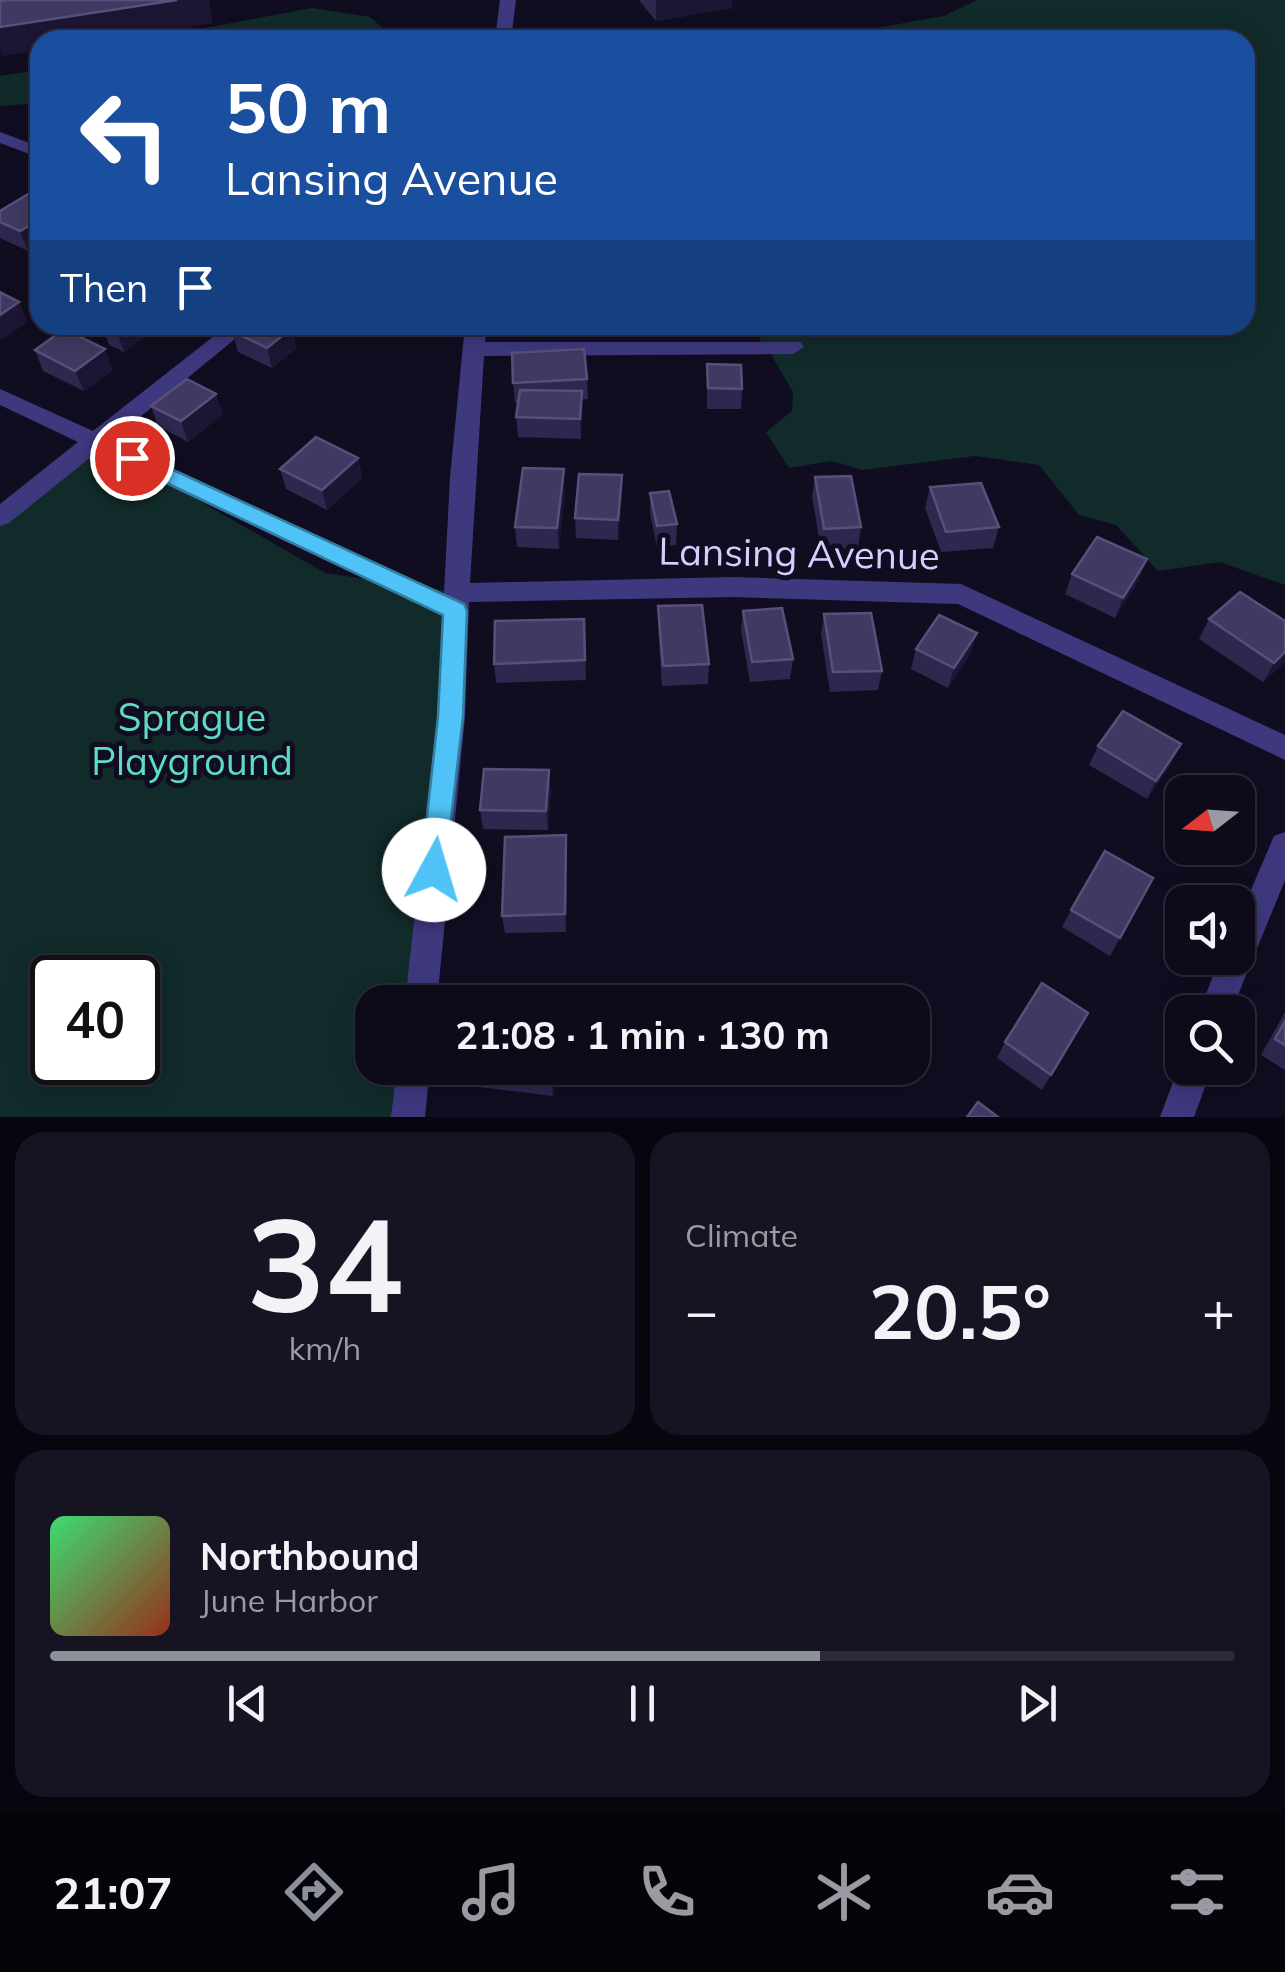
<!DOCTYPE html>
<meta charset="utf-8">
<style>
body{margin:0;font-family:Mulish,sans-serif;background:#161322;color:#f1f3f6;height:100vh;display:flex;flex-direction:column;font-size:38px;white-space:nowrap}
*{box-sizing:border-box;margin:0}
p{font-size:32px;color:#9a9aa2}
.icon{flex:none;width:55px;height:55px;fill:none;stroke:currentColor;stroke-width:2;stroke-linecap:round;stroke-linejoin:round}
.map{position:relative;height:1117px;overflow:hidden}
.drawer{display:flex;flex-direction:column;gap:15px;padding:15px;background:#07060e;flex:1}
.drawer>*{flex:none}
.guide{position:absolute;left:30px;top:30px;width:1225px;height:305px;border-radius:30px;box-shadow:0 5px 25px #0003,0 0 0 2px #2d2b38;background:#1a4fa0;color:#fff;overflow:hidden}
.needle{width:65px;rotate:253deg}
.buttons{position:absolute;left:1165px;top:775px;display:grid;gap:20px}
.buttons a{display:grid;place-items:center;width:90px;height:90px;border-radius:20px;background:#0d0a19;box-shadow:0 5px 25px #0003,0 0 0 2px #2d2b38;font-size:50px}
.speed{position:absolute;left:30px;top:955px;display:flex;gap:20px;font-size:50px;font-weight:700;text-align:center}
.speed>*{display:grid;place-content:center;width:130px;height:130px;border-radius:50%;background:#0d0a19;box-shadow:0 5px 25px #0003,0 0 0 2px #2d2b38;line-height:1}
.speed .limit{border:5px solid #111;border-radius:15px;background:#fff;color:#111}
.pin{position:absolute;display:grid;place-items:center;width:85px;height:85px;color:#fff;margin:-42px;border:5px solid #fff;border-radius:50%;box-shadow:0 2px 10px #0007}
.me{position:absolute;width:110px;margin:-55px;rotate:6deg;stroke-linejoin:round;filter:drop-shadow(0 0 8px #0008)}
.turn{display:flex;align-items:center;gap:35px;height:210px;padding:0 30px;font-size:45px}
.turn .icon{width:130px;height:130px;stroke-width:2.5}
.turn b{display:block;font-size:70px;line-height:85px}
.then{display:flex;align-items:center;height:95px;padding:0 30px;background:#0003;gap:20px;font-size:38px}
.big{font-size:75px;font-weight:700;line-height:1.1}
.drawer .widget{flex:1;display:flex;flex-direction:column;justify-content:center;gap:15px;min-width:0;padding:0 35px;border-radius:30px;background:#161322}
.drawer .dial{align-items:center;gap:0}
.dial b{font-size:130px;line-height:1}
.song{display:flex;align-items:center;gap:30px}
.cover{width:120px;height:120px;border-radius:15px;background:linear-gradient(135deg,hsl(140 70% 55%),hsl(10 70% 35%))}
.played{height:10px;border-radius:5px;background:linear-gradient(90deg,#8c9099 65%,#2d2b38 65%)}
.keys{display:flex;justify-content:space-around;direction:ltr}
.heat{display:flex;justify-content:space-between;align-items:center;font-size:55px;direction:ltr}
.drawer .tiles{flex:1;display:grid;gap:15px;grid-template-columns:1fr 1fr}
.widget:last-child{grid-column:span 2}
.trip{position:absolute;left:355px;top:985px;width:575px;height:100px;border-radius:30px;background:#0d0a19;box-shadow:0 5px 25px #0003,0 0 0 2px #2d2b38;font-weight:700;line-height:100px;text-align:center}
.tab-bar{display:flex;height:160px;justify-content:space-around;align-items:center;background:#05040a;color:#9a9aa2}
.tab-bar .icon{width:70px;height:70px}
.tab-bar .selected{color:#8c9099}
.tab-bar b{font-size:45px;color:#f1f3f6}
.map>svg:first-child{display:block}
.green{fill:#112b2a;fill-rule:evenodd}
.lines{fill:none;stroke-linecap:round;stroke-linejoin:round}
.minor{fill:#3e397f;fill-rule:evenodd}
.wall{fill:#2f274e}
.shaded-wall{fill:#1c1534}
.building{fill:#413961;stroke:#58507a;stroke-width:2.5}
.route{fill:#4fc3f7;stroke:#337fa1;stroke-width:2.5}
.labels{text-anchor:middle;stroke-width:10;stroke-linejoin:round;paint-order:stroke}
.street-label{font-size:38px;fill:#d5cefe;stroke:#110d21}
.park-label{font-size:38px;fill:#5cdcc0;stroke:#110d21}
</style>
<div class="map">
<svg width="1285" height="1117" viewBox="0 0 1285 1117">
<rect width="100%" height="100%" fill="#110d21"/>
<path class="green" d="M977 0H1285V585L1220 562 1158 571 1116 525 1079 515 1039 465 975 456 862 470 832 461 789 468 766 432 792 411 793 392 766 346 759 344 761 335 752 325H1245V40H807L944 16Z
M312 8 370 17 385 30 442 40H140Z
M40 70V103L0 106V76Z
M95 441 325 573 448 591 449 722 417 1002H372V1068H410L405 1117H0V514ZM52 978H138V1062H52Z"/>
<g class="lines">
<path class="minor" d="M500 0H516L511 40H495Z
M0 132 40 147V158L0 143Z
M228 325H252L112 440 444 594 450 477 465 325H487L485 342H801L804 347 793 354 484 356 470 583 733 577 961 584 1285 735V760L958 604 733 597 469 602 465 717 437 1002H405L437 717 443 616 97 452 9 523 0 526V504L78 442 0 405V389L93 431Z
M1285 832V880L1231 1012H1199L1220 958H1238V920L1274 836Z
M1182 1058V1068H1212L1194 1117H1160Z
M397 1068H430L425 1117H391Z"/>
</g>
<path class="wall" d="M639 0H732V8L656 21Z
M40 187 28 251 0 238V211Z
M102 325H161L124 352 109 345Z
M292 328 296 349 272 368 238 352 232 331Z
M35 350 113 370 84 391 43 371Z
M707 364 742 389 741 409H707Z
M587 379 588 399 582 400 581 439 518 437 516 417 518 403H515L513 383Z
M151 406 223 414 188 442 158 426Z
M358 458 362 478 327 510 286 489 280 469Z
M815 477 861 527 858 548 821 549 812 497Z
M930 487 999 527 993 548 941 552 925 508Z
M565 490 559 549 517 547 515 527Z
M650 493 677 524 676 545 657 547 650 513Z
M622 496 618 540 576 538 575 518Z
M1072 574 1139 580 1115 618 1065 594Z
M658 606 709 664 708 684 662 686 658 626Z
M743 611 793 659 790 679 750 682 741 631Z
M824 614 882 671 878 690 830 692 821 634Z
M584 619 586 680 496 683 494 664Z
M1209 619 1285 621V662L1263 682 1199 639Z
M916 649 971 653 948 688 911 669Z
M1098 746 1171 764 1147 799 1089 765Z
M551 789 548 830 483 829 480 810Z
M566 835 567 854 566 932 505 933 502 916Z
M1153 878 1110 956 1062 927 1071 910Z
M1285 1012V1070L1261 1055Z
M1088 1013 1042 1090 997 1058 1005 1042Z
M557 1068 553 1096 478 1087 475 1071Z"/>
<path class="shaded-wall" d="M177 0H209L213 23 104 40H40V50L2 56 0 50V27Z
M656 0H732V8L656 21Z
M40 219V244L28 251 20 231Z
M19 302 28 322 0 341V315Z
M126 325H161L124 352 117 332Z
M292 328 296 349 272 368 267 348Z
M105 349 113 370 84 391 75 371Z
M582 391 583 412 581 439 580 419Z
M216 394 223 414 188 442 181 421Z
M358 458 362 478 327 510 322 490Z
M564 469 565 490 559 549 557 528Z
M622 475V496L618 540V520Z
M1147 559 1139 580 1115 618 1123 598Z
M977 633 971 653 948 688 954 668Z
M1285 652V662L1263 682 1274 663Z
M1181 744 1171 764 1147 799 1156 781Z
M549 770 551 789 548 830 546 811Z
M566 835 567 854 566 932 565 914Z
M553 1068H557L553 1096 551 1080Z"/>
<path class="building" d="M8 0H177L0 27V1Z
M40 187V219L20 231 0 222V211Z
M0 292 19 302 0 315Z
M102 325H126L117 332Z
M241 325H284L292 328 267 348 232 331Z
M64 329 105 349 75 371 35 350Z
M584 349 587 379 513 383 512 353Z
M707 364 741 365 742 389 708 388Z
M187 379 216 394 181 421 151 406Z
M520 390 582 391 580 419 516 417Z
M316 437 358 458 322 490 280 469Z
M523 468 564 469 557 528 515 527Z
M579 474 622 475 618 520 575 518Z
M851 476 861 527 824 529 815 477Z
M981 483 999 527 946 532 930 487Z
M669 491 677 524 657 526 650 493Z
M1097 537 1147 559 1123 598 1072 574Z
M1240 592 1285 621V652L1274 663 1209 619Z
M702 605 709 664 663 666 658 606Z
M782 608 793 659 752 662 743 611Z
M871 613 882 671 833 672 824 614Z
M939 615 977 633 954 668 916 649Z
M584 619 585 660 494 664 495 621Z
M1123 711 1181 744 1156 781 1098 746Z
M484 769 549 770 546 811 480 810Z
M566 835 565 914 502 916 505 837Z
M1105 851 1153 878 1120 938 1071 910Z
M1042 983 1088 1013 1051 1075 1005 1042Z
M489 999 524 1002H488Z
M1285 1021V1045L1275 1039Z
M475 1068H553L551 1080 475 1071Z
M978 1102 998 1117H967Z"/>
<path class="route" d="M132 451 464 604 467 611 463 717 444 879 434 883 425 879 421 870 438 717 443 615 125 463 122 458Z"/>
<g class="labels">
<g class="street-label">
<text transform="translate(799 554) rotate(1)" y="13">Lansing Avenue</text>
</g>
<g class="park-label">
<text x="192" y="731">Sprague<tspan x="192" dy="44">Playground</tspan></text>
</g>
</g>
</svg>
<div class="buttons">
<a><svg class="needle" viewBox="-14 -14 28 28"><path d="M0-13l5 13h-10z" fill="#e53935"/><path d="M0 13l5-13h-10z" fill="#9a9aa2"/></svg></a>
<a><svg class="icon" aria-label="sound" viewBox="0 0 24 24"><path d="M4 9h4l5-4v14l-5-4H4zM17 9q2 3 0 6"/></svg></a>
<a><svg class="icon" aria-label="search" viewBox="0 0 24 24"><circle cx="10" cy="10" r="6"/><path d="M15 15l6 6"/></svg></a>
</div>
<div class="speed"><div class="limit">40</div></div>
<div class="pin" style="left:132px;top:458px;background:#d93025"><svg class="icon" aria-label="arrive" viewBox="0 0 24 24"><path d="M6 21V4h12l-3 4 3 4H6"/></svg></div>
<svg class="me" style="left:434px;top:870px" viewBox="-20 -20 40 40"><circle r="19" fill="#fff"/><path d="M0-13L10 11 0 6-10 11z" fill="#4fc3f7"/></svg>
<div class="trip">21:08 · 1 min · 130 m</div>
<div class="guide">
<div class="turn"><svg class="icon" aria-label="left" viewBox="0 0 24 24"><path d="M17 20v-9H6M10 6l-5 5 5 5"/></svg><div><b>50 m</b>Lansing Avenue</div></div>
<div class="then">Then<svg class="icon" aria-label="arrive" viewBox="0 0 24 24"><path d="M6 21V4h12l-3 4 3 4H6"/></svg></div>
</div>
</div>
<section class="drawer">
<div class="tiles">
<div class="widget dial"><b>34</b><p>km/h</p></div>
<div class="widget"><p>Climate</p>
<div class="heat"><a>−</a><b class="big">20.5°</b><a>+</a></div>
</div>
<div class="widget">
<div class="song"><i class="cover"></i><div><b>Northbound</b><p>June Harbor</p></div></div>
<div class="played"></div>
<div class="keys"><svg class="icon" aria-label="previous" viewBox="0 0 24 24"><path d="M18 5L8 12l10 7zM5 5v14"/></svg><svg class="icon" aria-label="pause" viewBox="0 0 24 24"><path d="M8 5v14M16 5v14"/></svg><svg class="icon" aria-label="next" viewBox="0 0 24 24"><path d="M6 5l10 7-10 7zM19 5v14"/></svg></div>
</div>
</div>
</section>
<nav class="tab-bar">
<b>21:07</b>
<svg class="icon selected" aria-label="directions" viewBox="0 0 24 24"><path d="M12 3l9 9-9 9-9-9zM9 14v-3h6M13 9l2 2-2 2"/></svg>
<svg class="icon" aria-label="music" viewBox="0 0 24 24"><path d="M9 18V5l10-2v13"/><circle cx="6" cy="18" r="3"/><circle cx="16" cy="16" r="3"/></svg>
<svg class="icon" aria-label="phone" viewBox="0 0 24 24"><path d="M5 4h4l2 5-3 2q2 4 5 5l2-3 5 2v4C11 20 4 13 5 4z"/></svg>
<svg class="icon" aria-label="climate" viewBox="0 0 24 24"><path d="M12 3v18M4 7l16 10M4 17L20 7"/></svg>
<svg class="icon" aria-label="car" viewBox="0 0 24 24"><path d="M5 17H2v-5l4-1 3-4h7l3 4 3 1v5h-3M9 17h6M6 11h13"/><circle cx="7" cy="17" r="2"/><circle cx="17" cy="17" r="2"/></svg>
<svg class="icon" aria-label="filters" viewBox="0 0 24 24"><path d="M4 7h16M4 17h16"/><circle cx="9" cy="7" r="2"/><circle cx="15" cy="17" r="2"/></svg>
</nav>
